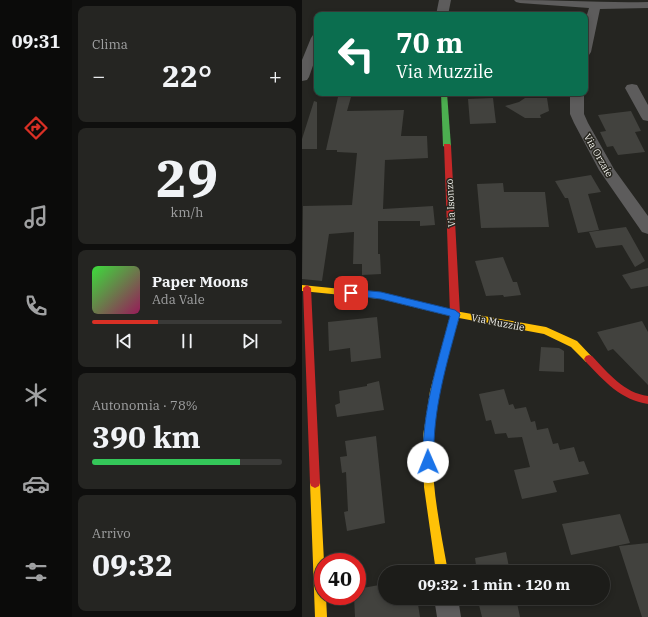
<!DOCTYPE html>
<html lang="it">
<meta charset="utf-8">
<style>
body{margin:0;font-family:"IBM Plex Serif",serif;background:#252522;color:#f1f3f6;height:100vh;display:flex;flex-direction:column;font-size:15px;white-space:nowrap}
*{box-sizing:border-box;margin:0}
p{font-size:13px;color:#a0a1a2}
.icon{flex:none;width:22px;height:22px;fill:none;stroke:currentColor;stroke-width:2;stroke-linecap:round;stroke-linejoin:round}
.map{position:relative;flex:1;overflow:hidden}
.sheet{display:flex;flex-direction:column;gap:6px;padding:6px;background:#0f0f0e;width:230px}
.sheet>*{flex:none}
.top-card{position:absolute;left:12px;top:12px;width:274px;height:84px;border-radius:8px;box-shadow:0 2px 6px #0003,0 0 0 1px #3a3a38;background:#0b6e4f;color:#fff;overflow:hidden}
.speed{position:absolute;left:12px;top:553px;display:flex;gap:8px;font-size:20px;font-weight:700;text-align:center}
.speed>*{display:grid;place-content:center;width:52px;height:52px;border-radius:50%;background:#1c1c19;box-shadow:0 2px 6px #0003,0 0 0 1px #3a3a38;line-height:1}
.speed .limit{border:6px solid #d22;background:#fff;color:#111}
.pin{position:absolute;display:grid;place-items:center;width:34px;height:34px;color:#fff;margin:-17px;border-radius:8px;box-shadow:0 2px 6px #0006}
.me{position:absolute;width:44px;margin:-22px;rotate:359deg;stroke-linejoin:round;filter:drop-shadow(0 0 3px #0008)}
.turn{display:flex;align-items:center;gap:14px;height:84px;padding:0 16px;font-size:18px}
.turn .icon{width:52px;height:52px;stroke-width:2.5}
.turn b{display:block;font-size:28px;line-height:34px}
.big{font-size:30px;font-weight:700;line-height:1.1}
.sheet .widget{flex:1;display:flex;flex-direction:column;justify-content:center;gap:6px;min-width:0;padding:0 14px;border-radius:8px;background:#252522}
.sheet .dial{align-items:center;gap:0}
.dial b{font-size:52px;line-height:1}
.song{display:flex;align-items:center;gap:12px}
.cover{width:48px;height:48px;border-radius:6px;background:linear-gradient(135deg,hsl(120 70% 55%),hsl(330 70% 35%))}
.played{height:4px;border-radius:2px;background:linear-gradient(90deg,#d93025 35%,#3a3a38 35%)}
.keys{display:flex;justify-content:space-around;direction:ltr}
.heat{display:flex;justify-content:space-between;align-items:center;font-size:22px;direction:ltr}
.charge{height:6px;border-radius:3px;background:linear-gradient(90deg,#34c759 78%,#3a3a38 0)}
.trip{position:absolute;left:76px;top:565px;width:232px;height:40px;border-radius:20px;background:#1c1c19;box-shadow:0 2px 6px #0003,0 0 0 1px #3a3a38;font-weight:700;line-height:40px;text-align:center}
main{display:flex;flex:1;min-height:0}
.tab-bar{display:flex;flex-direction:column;width:72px;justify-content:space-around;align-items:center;background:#0b0b0a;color:#a0a1a2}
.tab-bar .icon{width:28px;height:28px}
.tab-bar .selected{color:#d93025}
.tab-bar b{font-size:18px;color:#f1f3f6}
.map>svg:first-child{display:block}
.building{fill:#42423e}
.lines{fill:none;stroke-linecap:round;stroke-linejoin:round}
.street{fill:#5d5c5c;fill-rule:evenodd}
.fast{fill:#4caf50;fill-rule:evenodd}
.slow{fill:#ffc107;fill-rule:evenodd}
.jam{fill:#c62828;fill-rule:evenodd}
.route{fill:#1a73e8;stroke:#114b97}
.labels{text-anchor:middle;stroke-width:3;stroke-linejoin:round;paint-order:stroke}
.street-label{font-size:10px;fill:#edede8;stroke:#27261f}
</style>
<main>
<nav class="tab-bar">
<b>09:31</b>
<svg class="icon selected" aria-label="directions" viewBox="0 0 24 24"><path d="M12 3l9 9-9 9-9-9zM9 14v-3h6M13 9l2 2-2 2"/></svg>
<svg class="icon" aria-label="music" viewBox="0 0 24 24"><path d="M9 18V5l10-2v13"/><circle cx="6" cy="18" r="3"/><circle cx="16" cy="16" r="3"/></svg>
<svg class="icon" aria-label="phone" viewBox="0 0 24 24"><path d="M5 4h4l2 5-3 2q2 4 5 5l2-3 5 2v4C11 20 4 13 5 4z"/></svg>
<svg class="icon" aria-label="climate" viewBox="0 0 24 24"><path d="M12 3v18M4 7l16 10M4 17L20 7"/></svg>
<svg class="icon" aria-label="car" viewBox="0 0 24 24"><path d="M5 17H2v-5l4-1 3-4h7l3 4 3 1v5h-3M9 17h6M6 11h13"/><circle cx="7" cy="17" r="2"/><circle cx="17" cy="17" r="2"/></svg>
<svg class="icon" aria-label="filters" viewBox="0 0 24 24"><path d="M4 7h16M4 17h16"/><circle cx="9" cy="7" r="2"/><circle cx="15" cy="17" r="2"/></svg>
</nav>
<section class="sheet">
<div class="widget"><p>Clima</p>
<div class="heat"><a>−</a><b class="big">22°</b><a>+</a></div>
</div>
<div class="widget dial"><b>29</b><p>km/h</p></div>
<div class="widget">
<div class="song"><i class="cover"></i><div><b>Paper Moons</b><p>Ada Vale</p></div></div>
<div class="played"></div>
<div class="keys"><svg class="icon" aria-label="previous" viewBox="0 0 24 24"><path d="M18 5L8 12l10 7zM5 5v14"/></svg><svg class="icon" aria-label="pause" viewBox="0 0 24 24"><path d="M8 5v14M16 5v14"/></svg><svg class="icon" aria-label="next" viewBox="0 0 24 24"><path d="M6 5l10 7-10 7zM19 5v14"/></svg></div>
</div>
<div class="widget"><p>Autonomia · 78%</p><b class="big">390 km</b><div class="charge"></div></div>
<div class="widget"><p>Arrivo</p><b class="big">09:32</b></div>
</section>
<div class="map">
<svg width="346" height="617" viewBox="0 0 346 617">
<rect width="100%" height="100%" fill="#252521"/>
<path class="building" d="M36 97H49L45 111 102 110 99 136H125L126 158 83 160 81 209 131 206 133 225 118 226V221H76V254H78L79 274 60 275V264H51L52 232 27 234 20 281 0 279 1 206 50 205 55 153 35 152V150H24Z
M191 98 194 123 168 124 166 99Z
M223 98H245L247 111 238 115 239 118H223L203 106 217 102Z
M12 101 15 102V149H0V139Z
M329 111 339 131 333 132 343 152 316 155 311 146 305 147 298 132 304 131 296 115Z
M289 175 299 192 286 194 297 230 276 233 266 198H263L253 181Z
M201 183 202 192H243L247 227 179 228 175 184Z
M324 227 343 261 333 267 320 245 294 248 287 232Z
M201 257 211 282H215L219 295 202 297 201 295 184 296 173 261Z
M346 268V286L329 289 320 275Z
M75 317 79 358 49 362 48 348 27 351 26 322Z
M340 321 346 332V385L311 349 306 351 295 332Z
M239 347 257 348 262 351V372L237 371Z
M77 381 82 410 35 417 33 405 38 403 37 391 65 386V384Z
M202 389 207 405 211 404 213 409 224 407 229 422 233 421 235 430 246 428 251 444 256 443 258 450 272 447 277 462 282 461 287 474 251 481 255 492 220 499 212 470 228 467 220 437 206 438 204 433 193 434 189 420 184 421 177 394Z
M74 436 83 523 45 531 42 512 46 511 44 472 40 473 38 457 45 456 43 441Z
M318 514 328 543 269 555 260 524Z
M346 543V617H340L317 546Z
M204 552 208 572H175L173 558Z
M83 584V598H115L118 617H53L52 596H55V589Z
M180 598H214L218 617H180L177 605 181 604Z"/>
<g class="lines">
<path class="street" d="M137 0H149L146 15H134Z
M212 0C257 0 301 3 346 2V8L298 9 289 52 287 55 283 56V21L287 8 218 3 214 2Z
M15 34V54L7 77 5 80 0 81V60L9 38 11 35Z
M330 84 335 85 346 105V121L341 120 339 117 323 88 325 85Z
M268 93H282V114L286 123 312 169 346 216V234L340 232 297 170 272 123 268 114Z
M132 598H156L159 617H135Z"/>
<path class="fast" d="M139 93H145L149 146 145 148 141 146Z"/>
<path class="slow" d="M0 285 79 293 153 311 244 327 275 341 292 359 290 362H284L269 347 242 334 157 318C146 356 134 395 131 435 128 481 138 527 146 572H134L122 487 121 436 128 391 148 316 79 299 0 291Z
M13 478 17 480 18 483 22 562H21V596H24L25 617H13L8 483 9 480Z"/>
<path class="jam" d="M142 144H148L149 146 158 314 155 320H149L147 318 148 314Z
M5 285 9 288 18 483 17 486 13 488 9 486 8 483 1 288Z
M287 355 290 356C306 373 322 393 346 396V404C319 400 302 381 284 362L282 359 284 356Z"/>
</g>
<path class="route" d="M49 289 79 292 153 310 158 314C145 363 130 410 132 462L130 465 126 467 122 465 121 462C120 411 135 365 148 316L79 299 46 295 45 293Z"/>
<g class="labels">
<g class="street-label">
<text transform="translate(297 155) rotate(60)" y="4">Via Orzaie</text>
<text transform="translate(148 203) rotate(-93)" y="4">Via Isonzo</text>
<text transform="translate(196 322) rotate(11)" y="4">Via Muzzile</text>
</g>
</g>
</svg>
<div class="speed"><div class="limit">40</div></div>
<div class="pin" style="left:49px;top:293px;background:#d93025"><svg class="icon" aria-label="arrive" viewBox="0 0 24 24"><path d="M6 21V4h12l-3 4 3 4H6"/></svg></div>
<svg class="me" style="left:126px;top:462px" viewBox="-20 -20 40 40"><circle r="19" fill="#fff"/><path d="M0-13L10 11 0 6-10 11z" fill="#1a73e8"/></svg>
<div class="trip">09:32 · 1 min · 120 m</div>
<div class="top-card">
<div class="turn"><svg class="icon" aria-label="left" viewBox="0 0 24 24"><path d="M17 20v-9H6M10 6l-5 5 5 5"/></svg><div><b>70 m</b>Via Muzzile</div></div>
</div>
</div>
</main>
